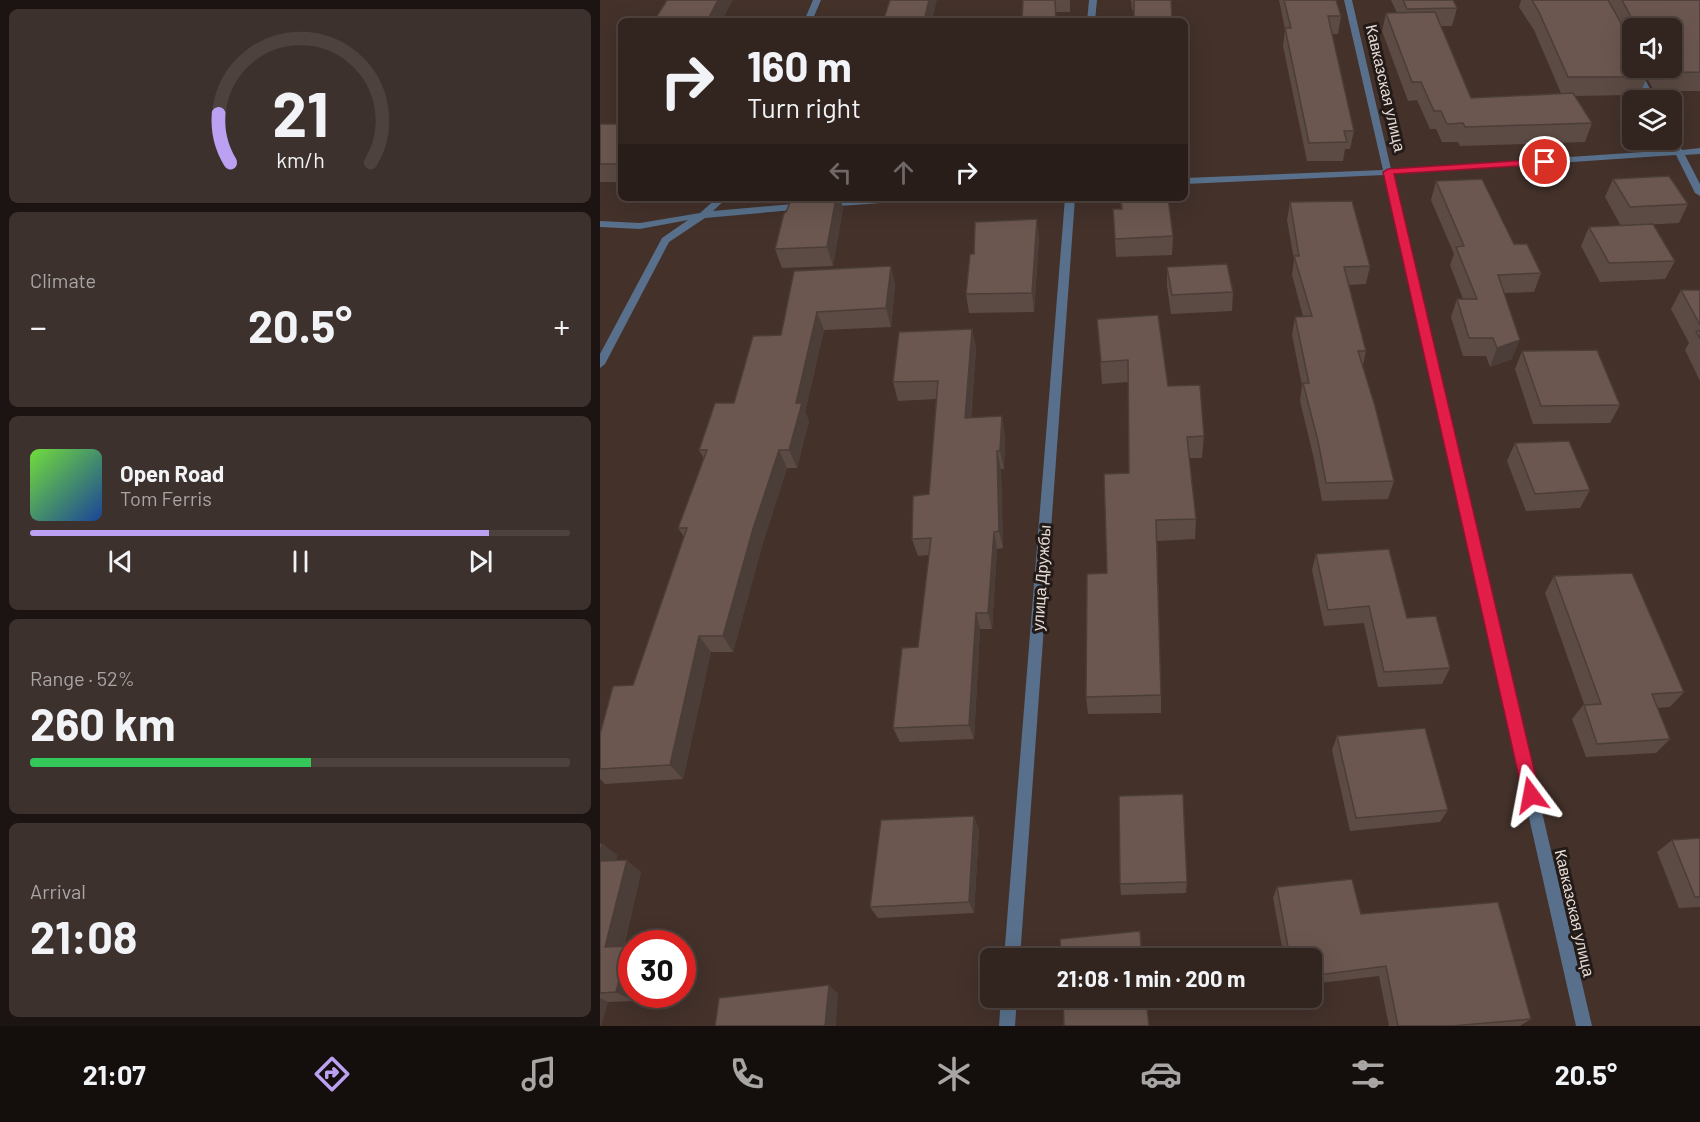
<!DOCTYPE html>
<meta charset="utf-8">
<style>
body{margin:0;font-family:Barlow,sans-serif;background:#3d312d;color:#f1f3f6;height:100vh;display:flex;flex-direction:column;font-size:22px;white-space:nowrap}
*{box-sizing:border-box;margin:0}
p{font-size:20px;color:#a8a5a5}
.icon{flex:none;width:33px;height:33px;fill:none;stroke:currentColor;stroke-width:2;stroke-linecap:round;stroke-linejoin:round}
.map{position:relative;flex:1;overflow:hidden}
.side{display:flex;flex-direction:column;gap:9px;padding:9px;background:#1c1412;width:600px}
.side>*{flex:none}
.hud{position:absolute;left:18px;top:18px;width:570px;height:183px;border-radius:9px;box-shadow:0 6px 24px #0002,0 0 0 2px #4d423e;background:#322520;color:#f1f3f6;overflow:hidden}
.tools{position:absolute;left:1022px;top:18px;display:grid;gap:12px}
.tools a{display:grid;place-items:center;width:60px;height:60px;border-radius:9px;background:#322520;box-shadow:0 6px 24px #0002,0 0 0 2px #4d423e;font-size:30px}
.speed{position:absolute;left:18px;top:930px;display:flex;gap:12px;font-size:30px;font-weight:700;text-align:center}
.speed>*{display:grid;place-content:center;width:78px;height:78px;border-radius:50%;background:#322520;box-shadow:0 6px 24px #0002,0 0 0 2px #4d423e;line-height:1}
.speed .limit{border:9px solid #d22;background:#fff;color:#111}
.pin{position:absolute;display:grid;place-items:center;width:51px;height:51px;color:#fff;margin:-26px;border:3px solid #fff;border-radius:50%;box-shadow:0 2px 6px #0007}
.me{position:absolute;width:66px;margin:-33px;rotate:347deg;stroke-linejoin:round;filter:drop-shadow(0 0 4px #0008)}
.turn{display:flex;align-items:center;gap:21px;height:126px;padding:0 30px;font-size:27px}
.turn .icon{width:78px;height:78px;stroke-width:2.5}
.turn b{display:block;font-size:42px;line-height:51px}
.lanes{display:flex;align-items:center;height:57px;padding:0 30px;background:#0003;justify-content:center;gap:30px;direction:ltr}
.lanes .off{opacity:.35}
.big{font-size:45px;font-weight:700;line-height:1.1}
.side .card{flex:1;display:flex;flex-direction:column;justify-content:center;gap:9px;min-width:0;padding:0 21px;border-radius:9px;background:#3d312d}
.side .dial{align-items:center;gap:0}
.dial svg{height:156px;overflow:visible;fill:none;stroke:#4d423e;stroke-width:7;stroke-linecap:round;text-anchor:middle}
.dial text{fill:#f1f3f6;stroke:none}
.song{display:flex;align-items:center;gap:18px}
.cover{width:72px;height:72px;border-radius:9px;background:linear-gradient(135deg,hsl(100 70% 55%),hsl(220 70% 35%))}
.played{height:6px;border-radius:3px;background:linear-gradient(90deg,#bca0f2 85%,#4d423e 85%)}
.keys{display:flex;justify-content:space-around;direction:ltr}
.heat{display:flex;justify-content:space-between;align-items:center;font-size:33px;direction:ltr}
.charge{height:9px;border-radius:4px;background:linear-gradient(90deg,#34c759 52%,#4d423e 0)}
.trip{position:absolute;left:380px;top:948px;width:342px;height:60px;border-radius:9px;background:#322520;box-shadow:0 6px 24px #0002,0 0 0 2px #4d423e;font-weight:700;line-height:60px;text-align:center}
.tabs{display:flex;height:96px;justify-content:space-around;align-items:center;background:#140f0d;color:#a8a5a5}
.tabs .icon{width:42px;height:42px}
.tabs .active{color:#bca0f2}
.tabs b{font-size:27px;color:#f1f3f6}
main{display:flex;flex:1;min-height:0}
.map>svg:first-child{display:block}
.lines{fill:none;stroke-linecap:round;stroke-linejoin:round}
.street{fill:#58708b;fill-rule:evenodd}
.wall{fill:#5c4b44;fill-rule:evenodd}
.shaded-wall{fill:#4b3d37}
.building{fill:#6b574f;stroke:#4b3d37;stroke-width:1.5}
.route{fill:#e11d48;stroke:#92132f;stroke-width:1.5}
.labels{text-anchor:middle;stroke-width:6;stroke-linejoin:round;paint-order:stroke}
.street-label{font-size:16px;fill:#e7dbd6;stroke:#231b18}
</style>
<main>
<section class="side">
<div class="card dial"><svg viewBox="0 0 100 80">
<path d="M14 69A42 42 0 1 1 86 69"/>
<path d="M14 69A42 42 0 0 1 8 44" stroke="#bca0f2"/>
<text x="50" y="56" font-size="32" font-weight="700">21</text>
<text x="50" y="72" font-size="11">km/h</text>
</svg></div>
<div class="card"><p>Climate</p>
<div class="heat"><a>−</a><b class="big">20.5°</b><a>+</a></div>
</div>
<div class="card">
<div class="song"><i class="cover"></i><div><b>Open Road</b><p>Tom Ferris</p></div></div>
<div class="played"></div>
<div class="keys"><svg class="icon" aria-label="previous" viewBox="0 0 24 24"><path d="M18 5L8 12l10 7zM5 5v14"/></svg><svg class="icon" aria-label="pause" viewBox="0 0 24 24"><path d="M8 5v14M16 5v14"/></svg><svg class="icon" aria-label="next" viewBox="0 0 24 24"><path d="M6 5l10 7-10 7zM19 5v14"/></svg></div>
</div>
<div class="card"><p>Range · 52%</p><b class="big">260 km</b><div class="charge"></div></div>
<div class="card"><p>Arrival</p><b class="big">21:08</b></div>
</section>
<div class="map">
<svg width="1100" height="1026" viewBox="0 0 1100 1026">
<rect width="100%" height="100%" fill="#43312a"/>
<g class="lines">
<path class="street" d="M213 0H221L212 21H204Z
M489 0H497L495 21H487Z
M744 0H752L791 169 1074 150 1068 140H1071V133L1074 134 1082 150 1100 148V154L1085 155 1100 184V196L1095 193 1076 155 793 174 992 1026H976L784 175 585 184V178L783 170Z
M1032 67 1039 68 1056 100H1048L1031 68Z
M117 198H127L113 211 204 203 209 206 204 209 105 218 69 242 5 364 0 368V354L62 238 88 220 40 229 0 227V221L40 223 100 213Z
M270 198H314L309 201 225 207 220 204 225 201Z
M465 198H475L420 958H404Z
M401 998H417L415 1026H399Z"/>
</g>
<path class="wall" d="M423 0H470V12H456Z
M531 0H571L572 21H534V10H532Z
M679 0H736L741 16 738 34H732L754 131 750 149H745L743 161H707L683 46 685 29Z
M791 0H853L857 8 852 26H841L871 98 961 93 934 30 919 7 921 0H1100V91H1054L1047 78 1041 91 1030 92 1028 95 975 96 992 123 985 142 860 146 858 142H842L836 129H830L817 100 808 101 782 31 786 13H797ZM1032 28H1071V68H1032Z
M0 124H21V182H0Z
M1013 179 1088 204 1079 223 1021 226 1005 197Z
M836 181 914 244 941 273 934 292 904 293 912 359 890 367 886 356H863L851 317 857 299H863L850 265 854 254 831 200Z
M520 198H568L573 236 572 255 516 257 513 209H521Z
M690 202 770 266 766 284 748 285 766 351 763 365 794 481 788 499 722 501 714 459 700 401 702 385 692 335 695 317 703 316 692 275 694 260 687 220Z
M243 208 233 266 182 268 175 249 186 212Z
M989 227 1075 261 1065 279 1000 282 981 246Z
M439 238 434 312 369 313 366 294 374 254Z
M291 266 295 285 291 327 224 330 205 412 209 421 197 468H187L162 546 133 652H111L83 779 5 784 0 779V734L33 685 84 537 78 528 104 459 99 450 134 403 181 335Z
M567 267 633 292 632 311 571 314 567 286Z
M1081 290H1100V381L1085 350 1089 343 1071 309Z
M497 319 568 386 604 436 602 458H589L596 519 595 539 557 541 561 695V713L488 714 486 697 529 473 528 382 502 384Z
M372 329 376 348 371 418 405 434 404 469H401L403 548 397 549 392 629H380L374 739 300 742 293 728 318 647 329 555 318 556 312 539 329 494 336 399 298 401 293 382Z
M922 351 1020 405 1010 423 933 424 915 369Z
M915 443 990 490 980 508 926 511 907 461Z
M716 554 807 618 850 668 842 684 778 687 764 623 724 626 712 570Z
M954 576 1084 692 1070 707 1057 708 1070 739 1056 753 986 757 972 719 984 704 945 593Z
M737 736 848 810 840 822 750 831 732 750Z
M379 829 374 913 278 918 270 907Z
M1100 838V907L1079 908 1057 852 1072 840Z
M0 843 17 855 16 861 41 872 24 946 33 1001 8 1002 1 1026H0Z
M587 882 586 893 521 895 520 884Z
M677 887 761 914 931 1019 920 1026H789L779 976 711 984V958H684L673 898Z"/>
<path class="shaded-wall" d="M118 0H133L122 21H107Z
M329 0H337L332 21H324Z
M236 198H240L243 208 233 266 227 247Z
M437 219 439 238 434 312 432 293Z
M291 266 295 285 291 327 286 308Z
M217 312 224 330 205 412 209 421 197 468 189 450 196 403Z
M372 329 376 348 369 436 365 418Z
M920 340 912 359 890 367 897 348Z
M402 416 405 434 404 469 400 451Z
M179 450 187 468 162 546 133 652 123 636 153 529Z
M397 451 401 469 403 548 399 531Z
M394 532 397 549 392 629 388 613Z
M376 613 380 629 374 739 369 725Z
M99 636 111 652 83 779 70 765Z
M374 816 379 829 374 913 369 902Z
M2 843 17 855 12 873 0 864V849Z
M27 860 41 872 21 956 5 947Z
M28 946 32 948V994H34L33 1001 16 992Z
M229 985 238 993 236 1026H225Z
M0 998 8 1002 1 1026H0Z"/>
<path class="building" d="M67 0H118L107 21H54Z
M290 0H329L324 21H283Z
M423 0H455L456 21H422Z
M534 0H571L572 20H534Z
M684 0H736L741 16H728L754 131H744L747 142 709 143 685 28H691Z
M803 0H853L857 8 807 9Z
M932 0H1008L1032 43V68H1045L1049 73H1034L1036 77H968L939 12Z
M1022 0H1100V72L1062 73 1059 68H1071V28H1037Z
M835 12 871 98 973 93 992 123 865 127 863 123 847 124 841 111H834L821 82H812L786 13Z
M0 124H21V164H0Z
M1069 176 1088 204 1030 207 1013 179Z
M882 179 914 244H927L941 273 898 275 920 340 897 348 893 338H869L857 299H877L856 247 864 246 836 181Z
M192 198H236L227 247 175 249 184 213 186 212Z
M521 198H568L573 236 515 239 513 209H522Z
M752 201 770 266 744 267 766 351H758L775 406 794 481 726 483 718 441 703 383H709L695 317 712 316 694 256H699L690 202Z
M437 219 432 293 366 294 370 254H374L375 222Z
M1053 224 1075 261 1009 263 989 227Z
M627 264 633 292 572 295 567 267Z
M291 266 286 308 217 312 196 403H202L189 450H179L153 529 123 636H99L70 765 0 769V734L13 686 33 685 87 528H78L107 450H99L115 403H134L153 336 181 335 194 271Z
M1081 290H1100V325Z
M558 315 568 386 600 385 604 436 587 437 596 519 556 520 561 695 486 697 487 574 507 573 504 474 529 473 528 360 501 362 497 319Z
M372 329 365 418 402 416 400 451H397L399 531 394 532 388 613H376L369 725 293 728 302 648 318 647 331 538 312 539 313 496 329 494 338 381 293 382 299 332Z
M1096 331H1100V339Z
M997 350 1020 405 941 406 922 351Z
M969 441 990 490 935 494 915 443Z
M789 549 807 618 836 616 850 668 784 672 769 606 728 610 716 554Z
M1032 573 1084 692 1052 694 1070 739 997 744 984 705 1001 704 954 576Z
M825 728 848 810 756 818 737 736Z
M583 794 587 882 520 884 519 796Z
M374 816 369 902 270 907 281 820Z
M1100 838V897H1095L1072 840Z
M27 860 5 947 28 946 16 992 0 993V861Z
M752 879 761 914 898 902 931 1019 852 1026H798L786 966 711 976V958H690L677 887Z
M540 931 542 958H461L460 939Z
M229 985 225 1026H115L119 998Z
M463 998H546L549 1026H464Z"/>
<path class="route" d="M945 159H949V164L794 174 940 795 937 801 931 803 926 801 923 795 783 172 788 169Z"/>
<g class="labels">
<g class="street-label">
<text transform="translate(786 88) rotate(77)" y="6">Кавказская улица</text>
<text transform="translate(441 578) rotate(-86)" y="6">улица Дружбы</text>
<text transform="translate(975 913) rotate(77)" y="6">Кавказская улица</text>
</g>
</g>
</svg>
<div class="tools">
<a><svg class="icon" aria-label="sound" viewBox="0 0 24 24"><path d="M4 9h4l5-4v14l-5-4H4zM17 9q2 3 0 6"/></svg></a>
<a><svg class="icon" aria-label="layers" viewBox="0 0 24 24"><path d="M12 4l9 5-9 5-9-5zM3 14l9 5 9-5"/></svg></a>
</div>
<div class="speed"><div class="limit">30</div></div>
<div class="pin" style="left:945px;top:162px;background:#d93025"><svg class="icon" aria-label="arrive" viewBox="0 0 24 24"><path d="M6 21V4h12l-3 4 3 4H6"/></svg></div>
<svg class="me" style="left:931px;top:795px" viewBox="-20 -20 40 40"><path d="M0-17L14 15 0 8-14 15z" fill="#e11d48" stroke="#fff" stroke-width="4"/></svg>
<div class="trip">21:08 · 1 min · 200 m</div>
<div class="hud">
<div class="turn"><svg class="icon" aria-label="right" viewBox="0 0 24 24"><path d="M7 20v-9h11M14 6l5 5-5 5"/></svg><div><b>160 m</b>Turn right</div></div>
<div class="lanes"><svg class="icon off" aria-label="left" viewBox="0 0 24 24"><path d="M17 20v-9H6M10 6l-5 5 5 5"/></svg><svg class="icon off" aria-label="ahead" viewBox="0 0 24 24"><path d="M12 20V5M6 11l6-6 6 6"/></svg><svg class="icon" aria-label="right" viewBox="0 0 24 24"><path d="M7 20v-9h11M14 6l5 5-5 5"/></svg></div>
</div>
</div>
</main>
<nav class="tabs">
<b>21:07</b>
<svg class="icon active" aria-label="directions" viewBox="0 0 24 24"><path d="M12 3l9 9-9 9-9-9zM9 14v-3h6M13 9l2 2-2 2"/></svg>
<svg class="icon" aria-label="music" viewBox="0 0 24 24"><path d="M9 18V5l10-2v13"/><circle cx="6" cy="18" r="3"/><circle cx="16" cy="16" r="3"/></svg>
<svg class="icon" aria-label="phone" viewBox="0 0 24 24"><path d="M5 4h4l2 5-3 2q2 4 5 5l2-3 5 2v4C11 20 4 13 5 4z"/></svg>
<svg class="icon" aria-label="climate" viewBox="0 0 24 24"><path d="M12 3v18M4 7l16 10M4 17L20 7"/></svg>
<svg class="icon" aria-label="car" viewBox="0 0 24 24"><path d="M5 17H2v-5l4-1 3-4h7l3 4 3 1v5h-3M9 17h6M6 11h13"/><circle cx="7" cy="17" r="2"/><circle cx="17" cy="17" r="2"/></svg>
<svg class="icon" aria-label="filters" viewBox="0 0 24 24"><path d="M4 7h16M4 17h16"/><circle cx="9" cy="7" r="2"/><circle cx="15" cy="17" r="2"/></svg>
<b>20.5°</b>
</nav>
